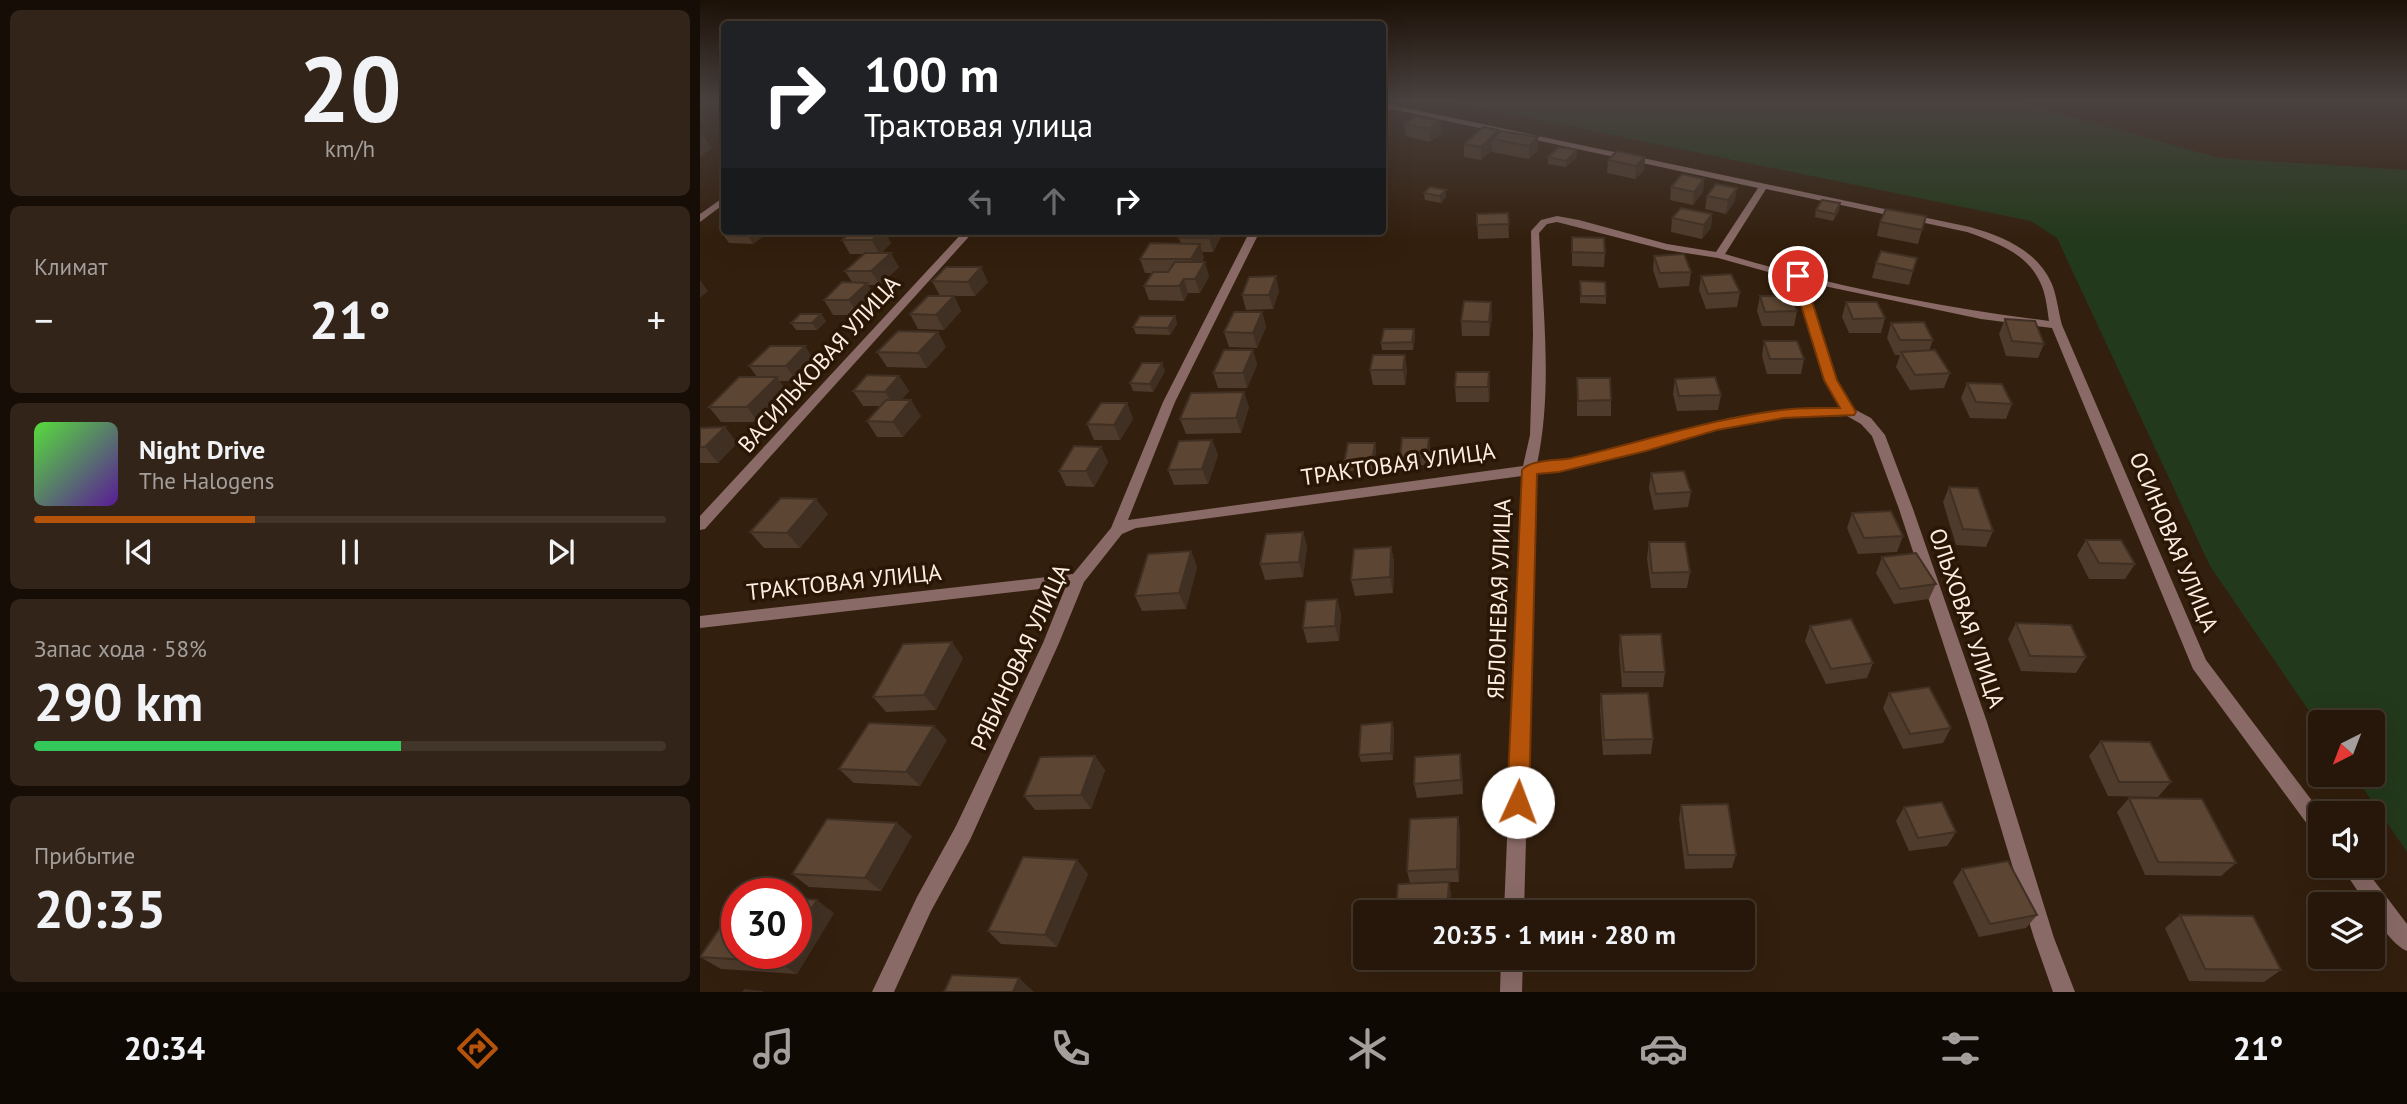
<!DOCTYPE html>
<html lang="ru">
<meta charset="utf-8">
<style>
body{margin:0;font-family:"PT Sans",sans-serif;background:#322418;color:#f1f3f6;height:100vh;display:flex;flex-direction:column;font-size:26px;white-space:nowrap}
*{box-sizing:border-box;margin:0}
p{font-size:23px;color:#a49f9c}
.icon{flex:none;width:38px;height:38px;fill:none;stroke:currentColor;stroke-width:2;stroke-linecap:round;stroke-linejoin:round}
.map{position:relative;flex:1;overflow:hidden}
.drawer{display:flex;flex-direction:column;gap:10px;padding:10px;background:#150d06;width:700px}
.drawer>*{flex:none}
.top-card{position:absolute;left:21px;top:21px;width:665px;height:214px;border-radius:7px;box-shadow:0 7px 28px #0002,0 0 0 2px #42362b;background:#202124;color:#fff;overflow:hidden}
.needle{width:46px;rotate:222deg}
.controls{position:absolute;left:1608px;top:710px;display:grid;gap:14px}
.controls a{display:grid;place-items:center;width:77px;height:77px;border-radius:7px;background:#26170a;box-shadow:0 7px 28px #0002,0 0 0 2px #42362b;font-size:35px}
.speed{position:absolute;left:21px;top:878px;display:flex;gap:14px;font-size:35px;font-weight:700;text-align:center}
.speed>*{display:grid;place-content:center;width:91px;height:91px;border-radius:50%;background:#26170a;box-shadow:0 7px 28px #0002,0 0 0 2px #42362b;line-height:1}
.speed .limit{border:10px solid #d22;background:#fff;color:#111}
.pin{position:absolute;display:grid;place-items:center;width:60px;height:60px;color:#fff;margin:-30px;border:4px solid #fff;border-radius:50%;box-shadow:0 2px 7px #0007}
.me{position:absolute;width:77px;margin:-38px;rotate:2deg;stroke-linejoin:round;filter:drop-shadow(0 0 5px #0008)}
.turn{display:flex;align-items:center;gap:24px;height:147px;padding:0 28px;font-size:32px}
.turn .icon{width:91px;height:91px;stroke-width:2.5}
.turn b{display:block;font-size:49px;line-height:60px}
.lanes{display:flex;align-items:center;height:66px;padding:0 28px;background:#0003;justify-content:center;gap:35px;direction:ltr}
.lanes .off{opacity:.35}
.big{font-size:52px;font-weight:800;line-height:1.1}
.drawer .tile{flex:1;display:flex;flex-direction:column;justify-content:center;gap:10px;min-width:0;padding:0 24px;border-radius:10px;background:#322418}
.drawer .dial{align-items:center;gap:0}
.dial b{font-size:91px;line-height:1}
.song{display:flex;align-items:center;gap:21px}
.cover{width:84px;height:84px;border-radius:10px;background:linear-gradient(135deg,hsl(110 70% 55%),hsl(270 70% 35%))}
.played{height:7px;border-radius:4px;background:linear-gradient(90deg,#b45309 35%,#42362b 35%)}
.keys{display:flex;justify-content:space-around;direction:ltr}
.heat{display:flex;justify-content:space-between;align-items:center;font-size:38px;direction:ltr}
.charge{height:10px;border-radius:5px;background:linear-gradient(90deg,#34c759 58%,#42362b 0)}
.trip{position:absolute;left:653px;top:900px;width:402px;height:70px;border-radius:7px;background:#26170a;box-shadow:0 7px 28px #0002,0 0 0 2px #42362b;font-weight:800;line-height:70px;text-align:center}
.tabs{display:flex;height:112px;justify-content:space-around;align-items:center;background:#0f0904;color:#a49f9c}
.tabs .icon{width:49px;height:49px}
.tabs .current{color:#b45309}
.tabs b{font-size:32px;color:#f1f3f6}
main{display:flex;flex:1;min-height:0}
.map>svg:first-child{display:block}
.green{fill:#23391b}
.lines{fill:none;stroke-linecap:round;stroke-linejoin:round}
.minor{fill:#896a66;fill-rule:evenodd}
.wall{fill:#4f3b2b}
.shaded-wall{fill:#403023}
.building{fill:#5c4532;stroke:#403023;stroke-width:2}
.route{fill:#b45309;stroke:#753606;stroke-width:2}
.labels{text-anchor:middle;stroke-width:7;stroke-linejoin:round;paint-order:stroke}
.street-label{font-size:23px;fill:#fceee2;stroke:#291604}
</style>
<main>
<section class="drawer">
<div class="tile dial"><b>20</b><p>km/h</p></div>
<div class="tile"><p>Климат</p>
<div class="heat"><a>−</a><b class="big">21°</b><a>+</a></div>
</div>
<div class="tile">
<div class="song"><i class="cover"></i><div><b>Night Drive</b><p>The Halogens</p></div></div>
<div class="played"></div>
<div class="keys"><svg class="icon" aria-label="previous" viewBox="0 0 24 24"><path d="M18 5L8 12l10 7zM5 5v14"/></svg><svg class="icon" aria-label="pause" viewBox="0 0 24 24"><path d="M8 5v14M16 5v14"/></svg><svg class="icon" aria-label="next" viewBox="0 0 24 24"><path d="M6 5l10 7-10 7zM19 5v14"/></svg></div>
</div>
<div class="tile"><p>Запас хода · 58%</p><b class="big">290 km</b><div class="charge"></div></div>
<div class="tile"><p>Прибытие</p><b class="big">20:35</b></div>
</section>
<div class="map">
<svg width="1707" height="992" viewBox="0 0 1707 992">
<rect width="100%" height="100%" fill="#331f0d"/>
<path class="green" d="M747 101H1315L1519 158 1707 170V852L1654 775H1673V723H1620V727L1510 566 1357 238 1331 221Z"/>
<g class="lines">
<path class="minor" d="M682 103 1270 227C1302 236 1336 250 1351 282 1357 295 1358 311 1362 325L1506 660 1622 814H1620V835L1613 832 1493 669 1352 328 1281 319 1105 282 1137 380 1154 409 1171 418 1185 435 1213 509 1287 722 1354 938 1375 992H1353L1334 938 1269 722 1199 509 1172 436 1161 424 1147 416 1084 418 1017 429 946 450 836 474 824 912H804L822 476 436 528 422 534 384 582 359 643 270 840 231 911 194 992H172L217 897 256 826 343 643 366 586 0 628V616L373 574 411 528 463 402 550 231H560L475 402 428 520 823 466 830 435 833 334 831 231 841 220 857 216 879 220 967 244 1016 252 1058 188 682 107ZM1066 189 1267 232C1295 242 1327 253 1340 282 1346 294 1347 308 1349 321 1242 308 1128 285 1025 254ZM857 222 966 250 1018 258 1094 279 1125 380 1141 408C1098 410 1055 411 1013 422 954 436 898 456 837 464 853 391 843 308 839 233L847 224Z
M24 197V204L0 222V214Z
M264 231H274L5 529 0 530V516Z
M1641 866H1663L1707 924V951C1694 946 1673 919 1673 905H1667Z
M801 957H823L822 992H800Z"/>
</g>
<path class="wall" d="M740 121 741 134 730 142 706 136 704 124Z
M799 130 800 132 838 137V150L829 159 792 152V150L781 160 764 157V144Z
M24 146V159L19 150Z
M848 157H877L866 167 848 164Z
M945 157 944 170 935 179 907 173 908 160Z
M1004 179 1003 192 993 205 970 200 971 187Z
M724 193 746 197 741 203 725 200Z
M1007 196 1035 201 1026 214 1005 209Z
M1140 203 1139 210 1133 221 1115 217 1116 210Z
M808 213 809 238 778 239 777 214Z
M1012 214 1011 228 1002 239 971 232 972 218Z
M1226 216 1218 244 1177 236 1180 222Z
M24 225V231H70L53 244 29 243 19 229Z
M152 231 191 243 181 253 199 267 180 285H168L175 297 158 315H133L124 300 152 282 145 271 163 254H150L142 240Z
M523 233 513 252H502L504 258 502 262 509 276 500 293H488L484 301 449 300 444 286 452 273H445L440 259 481 244 479 238Z
M872 237 905 253 904 267 872 266Z
M954 256 991 272 989 286 959 288 953 270Z
M1217 258 1209 285 1172 278 1176 263Z
M1001 276 1040 292 1037 307 1006 309 999 290Z
M232 281 288 282 275 296H240Z
M880 281 906 296V304L880 303Z
M579 291 573 309 546 310 542 295Z
M254 296 261 311 244 330 218 329 210 314Z
M1060 296 1097 311 1094 326H1062L1057 311Z
M1146 302 1185 318 1181 333H1149L1142 317Z
M562 312 566 327 557 348 529 347 524 332Z
M121 314 126 321 117 330H96L91 323Z
M475 316 477 324 470 335 436 334 433 327Z
M792 316 789 336H762L761 321Z
M1305 319 1344 344 1338 358 1306 356 1299 334Z
M1191 323 1233 340 1229 351 1250 373 1244 388 1210 390 1196 367 1200 355H1195L1187 338Z
M714 329 715 337 713 350H682L681 343Z
M1064 341 1104 359 1101 374H1067L1062 356Z
M246 347 227 368 187 367 177 352Z
M553 350 557 365 547 388H518L513 373Z
M115 361 96 381H79L87 392 58 422H21L9 407 57 377 49 366Z
M670 370H707L705 385H673Z
M465 371 453 392 433 391 430 383Z
M789 372 790 387 789 402H756L755 387Z
M199 376 209 391 201 400 221 416 203 437H177L167 421 180 406H163L153 391Z
M877 378 911 400V416H877Z
M975 379 1021 395 1018 410 977 411 973 394Z
M1267 383 1312 404 1306 419 1270 418 1261 398Z
M427 403 433 419 420 440H394L387 424Z
M549 407 541 433 486 434 480 419Z
M25 427 37 443 18 463H0V428Z
M512 440 518 455 508 484 474 485 468 470Z
M675 443 676 450 673 470 646 471 644 463Z
M730 445 728 465H701L700 458Z
M401 447 408 462 394 487 366 486 359 471Z
M951 473 991 492 988 507 954 510 949 488Z
M1249 487 1293 531 1286 547 1256 545 1243 502Z
M1152 513 1203 536 1197 552 1158 554 1147 528Z
M128 514 100 548H64L50 532Z
M603 532 607 547 603 577 565 580 560 564Z
M1386 540 1435 564 1425 579H1389L1377 555Z
M949 542 990 572 987 588H951L947 558Z
M691 547 694 562 693 593 655 596 651 580Z
M491 551 497 567 486 609 442 611 435 596Z
M1182 557 1236 584 1229 599 1194 604 1176 573Z
M637 599 641 614 639 641 607 643 603 628Z
M1316 623 1386 657 1376 673 1321 671 1308 639Z
M1110 626 1173 663 1167 678 1126 684 1105 641Z
M920 635 965 672 963 687H922L919 650Z
M263 658 236 710 186 712 173 697Z
M1189 693 1251 728 1243 743 1203 749 1183 708Z
M901 694 953 739 951 754 903 755 900 709Z
M692 722 694 729 693 760 661 762 659 755Z
M247 740 220 786 154 783 139 769Z
M1401 741 1471 782 1458 797 1408 796 1389 756Z
M395 756 405 770 391 809 335 810 324 796Z
M762 769 763 794 717 798 714 784Z
M1429 798 1536 863 1521 876 1445 875 1417 812Z
M981 805 1036 855 1032 868 985 869 979 819Z
M1204 807 1256 832 1247 846 1209 851 1196 821Z
M758 817 760 831 759 882H749L751 895 750 912H696L710 883 707 871Z
M212 836 181 891 109 887 92 874Z
M377 860 388 874 357 947 301 944 288 931Z
M1262 869 1337 915 1326 928 1279 937 1253 882Z
M134 913 97 974 21 969 0 957Z
M1480 915 1581 970 1564 982 1489 981 1465 928Z"/>
<path class="shaded-wall" d="M740 121 741 134 730 142 729 129Z
M799 130 800 141 792 139V150L781 160V147Z
M3 135 12 148 0 157V138Z
M838 137V150L829 159V146Z
M877 150V157L866 167V161Z
M945 157 944 170 935 179 936 166Z
M1004 179 1003 192 993 205 994 192Z
M1037 188 1035 201 1026 214 1028 200Z
M746 190V197L741 203 740 196Z
M1012 214 1011 228 1002 239 1004 225Z
M45 231H70L53 244Z
M182 231H185L191 243 179 254 172 240Z
M513 231H522L523 233 513 252 509 238Z
M500 244 504 258 495 274 491 259Z
M191 253 199 267 180 285 171 271Z
M505 262 509 276 500 293 495 279Z
M281 267 288 282 275 296 268 282Z
M576 276 579 291 573 309 569 295Z
M484 279 488 293 484 301 479 286Z
M0 280 8 291 0 298Z
M167 283 175 297 158 315 149 300Z
M254 296 261 311 244 330 236 315Z
M791 302 792 316 789 336V322Z
M562 312 566 327 557 348 553 333Z
M121 314 126 321 117 330 112 323Z
M475 316 477 324 470 335 468 328Z
M714 329 715 337 713 350 712 342Z
M238 332 246 347 227 368 218 353Z
M105 346 115 361 96 381 86 366Z
M553 350 557 365 547 388 543 373Z
M705 355 707 370 705 385 703 370Z
M462 363 465 371 453 392 450 384Z
M789 372 790 387 789 402 788 387Z
M199 376 209 391 195 407 185 392Z
M77 377 87 392 58 422 47 407Z
M544 392 549 407 541 433 536 418Z
M211 400 221 416 203 437 193 422Z
M427 403 433 419 420 440 414 425Z
M25 427 37 443 18 463 5 447Z
M729 438 730 445 728 465 727 457Z
M512 440 518 455 508 484 502 469Z
M675 443 676 450 673 470 672 462Z
M401 447 408 462 394 487 386 471Z
M116 499 128 514 100 548 87 533Z
M603 532 607 547 603 577 599 562Z
M691 547 694 562 693 593 690 577Z
M491 551 497 567 486 609 479 593Z
M637 599 641 614 639 641 635 626Z
M252 642 263 658 236 710 224 695Z
M692 722 694 729 693 760 691 753Z
M234 726 247 740 220 786 206 772Z
M760 754 762 769 763 794 761 780Z
M395 756 405 770 391 809 381 795Z
M758 817 760 831 759 882 757 869Z
M197 823 212 836 181 891 165 878Z
M377 860 388 874 357 947 345 935Z
M749 882 751 895 750 912H747Z
M117 900 134 913 97 974 78 962 84 954H96V933Z
M319 978 334 992H313Z"/>
<path class="building" d="M716 116 740 121 729 129 704 124Z
M783 127 799 130 781 147 764 144Z
M801 131 838 137 829 146 792 139Z
M859 147 877 150 866 161 848 157Z
M917 151 945 157 936 166 908 160Z
M982 174 1004 179 994 192 971 187Z
M1016 184 1037 188 1028 200 1007 196Z
M730 187 746 190 740 196 724 193Z
M1122 200 1140 203 1135 214 1116 210Z
M981 208 1012 214 1004 225 972 218Z
M1186 209 1226 216 1222 230 1180 222Z
M808 213 809 224 777 225V214Z
M152 231H182L172 240H142Z
M483 231H513L509 238H479Z
M872 237 904 238 905 253 872 252Z
M450 243 500 244 491 259H440Z
M1181 251 1217 258 1213 271 1176 263Z
M165 253H191L171 271H145Z
M984 254 991 272 960 273 954 256Z
M475 262H505L495 279H484L479 286H444L453 272H468Z
M246 267H281L268 282 232 281Z
M1031 274 1040 292 1008 294 1001 276Z
M576 276 569 295H542L549 277Z
M880 281 905 282 906 296H881Z
M142 282 167 283 149 300H124Z
M228 296H254L236 315 210 314Z
M1060 296H1091L1097 311 1065 312Z
M764 301 791 302 789 322 761 321Z
M1146 302H1177L1185 318 1153 319Z
M534 312H562L553 333 524 332Z
M100 314H121L112 323H91Z
M440 316H475L468 328 433 327Z
M1305 319 1335 321 1344 344 1312 341Z
M1224 322 1233 340H1200L1191 323Z
M684 329H714L712 342 681 343Z
M198 331 238 332 218 353 177 352Z
M1064 341H1097L1104 359H1070Z
M70 346H105L86 366H49Z
M524 350H553L543 373H513Z
M1235 350 1250 373 1215 375 1201 352Z
M673 355H705L703 370H670Z
M442 363H462L450 384 430 383Z
M756 372H789L788 387H755Z
M167 375 199 376 185 392 153 391Z
M39 377H77L47 407H9Z
M1015 377 1021 395 979 396 975 379Z
M877 378H910L911 400 878 401Z
M1267 383 1302 384 1312 404 1276 402Z
M544 392 536 418 480 419 491 393Z
M186 400H211L193 422 167 421Z
M401 403H427L414 425 387 424Z
M25 427 5 447H0V428Z
M702 438H729L727 457 700 458Z
M512 440 502 469 468 470 479 441Z
M648 443H675L672 462 644 463Z
M374 446 401 447 386 471H359Z
M984 471 991 492 956 494 951 473Z
M1249 487 1278 488 1293 531 1263 529Z
M81 498 116 499 87 533 50 532Z
M1191 511 1203 536 1164 538 1152 513Z
M603 532 599 562 560 564 566 534Z
M1386 540H1421L1435 564 1399 563Z
M949 542H985L990 572 952 573Z
M691 547 690 577 651 580 654 549Z
M491 551 479 593 435 596 448 554Z
M1216 553 1236 584 1200 589 1182 557Z
M637 599 635 626 603 628 606 601Z
M1151 619 1173 663 1131 669 1110 626Z
M1316 623 1371 625 1386 657 1330 656Z
M961 634 965 672H924L920 635Z
M252 642 224 695 173 697 203 644Z
M1229 687 1251 728 1210 734 1189 693Z
M948 693 953 739 904 740 901 694Z
M692 722 691 753 659 755 661 725Z
M169 723 234 726 206 772 139 769Z
M1401 741 1450 742 1471 782H1419Z
M760 754 761 780 714 784 715 757Z
M395 756 381 795 324 796 340 757Z
M1429 798 1502 799 1536 863 1458 862Z
M1242 802 1256 832 1218 838 1204 807Z
M1028 804 1036 855H988L981 805Z
M758 817 757 869 707 871 710 819Z
M127 819 197 823 165 878 92 874Z
M323 857 377 860 345 935 288 931Z
M1308 861 1337 915 1290 924 1262 869Z
M749 882 747 912H696L698 884Z
M96 898 117 900 96 933Z
M37 903V954H84L78 962 0 957Z
M1480 915 1553 916 1581 970 1505 969Z
M252 975 319 978 313 992H244Z
M45 990 63 992H43Z"/>
<linearGradient id="sky" x2="0" y2="1"><stop stop-color="#1c1107"/><stop offset="0.42" stop-color="#4a4240"/><stop offset="1" stop-color="#4a4240" stop-opacity="0"/></linearGradient>
<rect width="1707" height="240" fill="url(#sky)"/>
<path class="route" d="M1098 273 1104 276 1137 380 1156 412 1154 415 1084 418 1017 430 946 451 859 472 837 474 829 802 826 809 818 812 811 809 807 802 822 470C830 459 859 461 872 458 942 442 1010 419 1081 410 1100 407 1120 408 1140 408L1124 380 1092 276Z"/>
<g class="labels">
<g class="street-label">
<text transform="translate(119 364) rotate(-48)" y="8">ВАСИЛЬКОВАЯ УЛИЦА</text>
<text transform="translate(698 464) rotate(-8)" y="8">ТРАКТОВАЯ УЛИЦА</text>
<text transform="translate(1474 542) rotate(67)" y="8">ОСИНОВАЯ УЛИЦА</text>
<text transform="translate(144 582) rotate(-6)" y="8">ТРАКТОВАЯ УЛИЦА</text>
<text transform="translate(799 599) rotate(-88)" y="8">ЯБЛОНЕВАЯ УЛИЦА</text>
<text transform="translate(1267 618) rotate(71)" y="8">ОЛЬХОВАЯ УЛИЦА</text>
<text transform="translate(320 657) rotate(-65)" y="8">РЯБИНОВАЯ УЛИЦА</text>
</g>
</g>
</svg>
<div class="controls">
<a><svg class="needle" viewBox="-14 -14 28 28"><path d="M0-13l5 13h-10z" fill="#e53935"/><path d="M0 13l5-13h-10z" fill="#a49f9c"/></svg></a>
<a><svg class="icon" aria-label="sound" viewBox="0 0 24 24"><path d="M4 9h4l5-4v14l-5-4H4zM17 9q2 3 0 6"/></svg></a>
<a><svg class="icon" aria-label="layers" viewBox="0 0 24 24"><path d="M12 4l9 5-9 5-9-5zM3 14l9 5 9-5"/></svg></a>
</div>
<div class="speed"><div class="limit">30</div></div>
<div class="pin" style="left:1098px;top:276px;background:#d93025"><svg class="icon" aria-label="arrive" viewBox="0 0 24 24"><path d="M6 21V4h12l-3 4 3 4H6"/></svg></div>
<svg class="me" style="left:818px;top:802px" viewBox="-20 -20 40 40"><circle r="19" fill="#fff"/><path d="M0-13L10 11 0 6-10 11z" fill="#b45309"/></svg>
<div class="trip">20:35 · 1 мин · 280 m</div>
<div class="top-card">
<div class="turn"><svg class="icon" aria-label="right" viewBox="0 0 24 24"><path d="M7 20v-9h11M14 6l5 5-5 5"/></svg><div><b>100 m</b>Трактовая улица</div></div>
<div class="lanes"><svg class="icon off" aria-label="left" viewBox="0 0 24 24"><path d="M17 20v-9H6M10 6l-5 5 5 5"/></svg><svg class="icon off" aria-label="ahead" viewBox="0 0 24 24"><path d="M12 20V5M6 11l6-6 6 6"/></svg><svg class="icon" aria-label="right" viewBox="0 0 24 24"><path d="M7 20v-9h11M14 6l5 5-5 5"/></svg></div>
</div>
</div>
</main>
<nav class="tabs">
<b>20:34</b>
<svg class="icon current" aria-label="directions" viewBox="0 0 24 24"><path d="M12 3l9 9-9 9-9-9zM9 14v-3h6M13 9l2 2-2 2"/></svg>
<svg class="icon" aria-label="music" viewBox="0 0 24 24"><path d="M9 18V5l10-2v13"/><circle cx="6" cy="18" r="3"/><circle cx="16" cy="16" r="3"/></svg>
<svg class="icon" aria-label="phone" viewBox="0 0 24 24"><path d="M5 4h4l2 5-3 2q2 4 5 5l2-3 5 2v4C11 20 4 13 5 4z"/></svg>
<svg class="icon" aria-label="climate" viewBox="0 0 24 24"><path d="M12 3v18M4 7l16 10M4 17L20 7"/></svg>
<svg class="icon" aria-label="car" viewBox="0 0 24 24"><path d="M5 17H2v-5l4-1 3-4h7l3 4 3 1v5h-3M9 17h6M6 11h13"/><circle cx="7" cy="17" r="2"/><circle cx="17" cy="17" r="2"/></svg>
<svg class="icon" aria-label="filters" viewBox="0 0 24 24"><path d="M4 7h16M4 17h16"/><circle cx="9" cy="7" r="2"/><circle cx="15" cy="17" r="2"/></svg>
<b>21°</b>
</nav>
